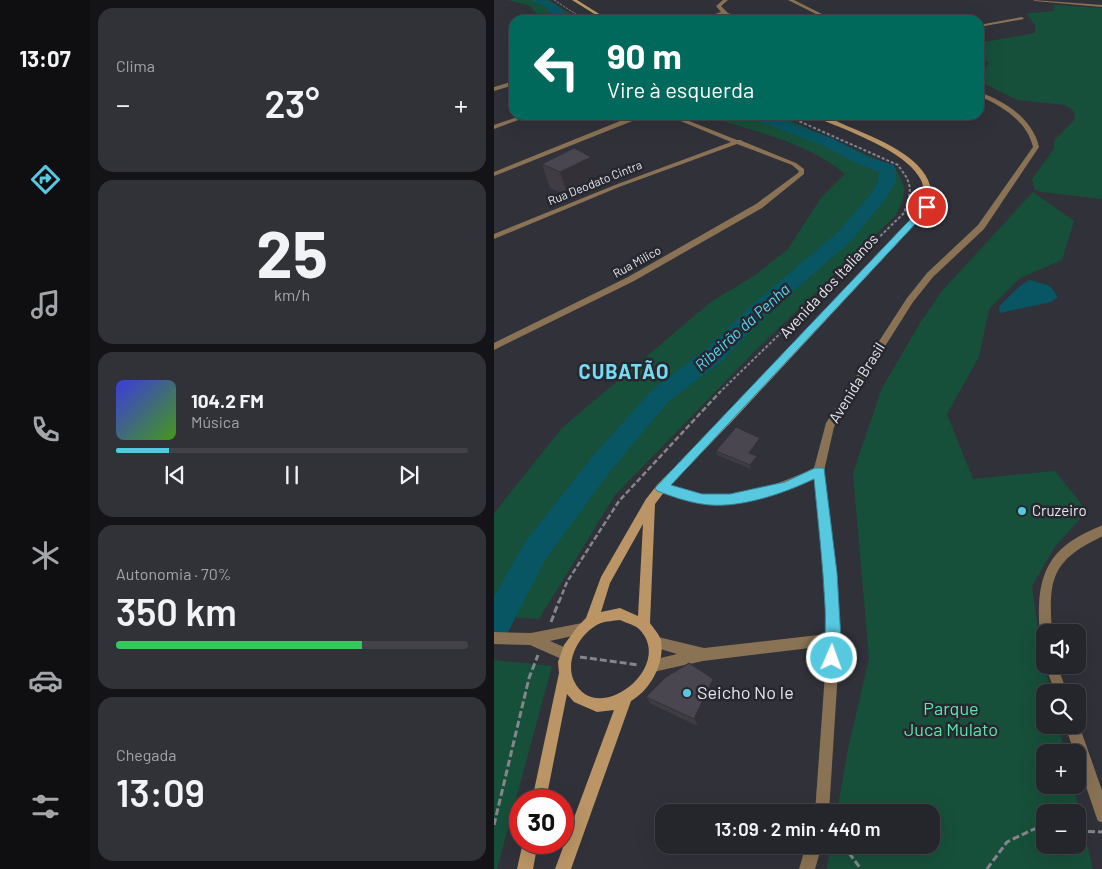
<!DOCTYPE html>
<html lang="pt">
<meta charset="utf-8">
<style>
body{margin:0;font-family:Barlow,sans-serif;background:#313138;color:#f1f3f6;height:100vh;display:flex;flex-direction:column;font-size:19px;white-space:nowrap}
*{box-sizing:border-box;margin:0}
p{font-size:16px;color:#a3a5a9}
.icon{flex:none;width:28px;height:28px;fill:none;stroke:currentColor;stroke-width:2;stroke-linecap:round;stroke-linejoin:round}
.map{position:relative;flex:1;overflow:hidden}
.side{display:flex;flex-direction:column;gap:8px;padding:8px;background:#141418;width:404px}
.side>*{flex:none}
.banner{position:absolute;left:15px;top:15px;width:475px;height:105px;border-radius:15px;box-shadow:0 5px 20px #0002,0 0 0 1px #424248;background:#00695c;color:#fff;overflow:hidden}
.fabs{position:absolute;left:542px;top:624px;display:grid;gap:10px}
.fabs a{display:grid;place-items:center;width:50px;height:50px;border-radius:10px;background:#25252c;box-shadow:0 5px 20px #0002,0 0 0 1px #424248;font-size:25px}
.speed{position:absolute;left:15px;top:789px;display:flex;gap:10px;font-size:25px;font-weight:700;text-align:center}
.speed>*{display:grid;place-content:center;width:65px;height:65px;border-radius:50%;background:#25252c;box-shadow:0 5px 20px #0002,0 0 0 1px #424248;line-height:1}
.speed .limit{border:8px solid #d22;background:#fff;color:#111}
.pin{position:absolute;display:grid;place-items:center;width:42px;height:42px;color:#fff;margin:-21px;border:2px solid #fff;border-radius:50%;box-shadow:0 1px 5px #0007}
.me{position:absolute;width:55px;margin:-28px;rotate:2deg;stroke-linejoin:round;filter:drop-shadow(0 0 4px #0008)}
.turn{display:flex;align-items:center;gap:18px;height:105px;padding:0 15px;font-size:22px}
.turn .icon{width:65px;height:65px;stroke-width:2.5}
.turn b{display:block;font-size:35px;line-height:42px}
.big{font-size:38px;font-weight:600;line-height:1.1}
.side .tile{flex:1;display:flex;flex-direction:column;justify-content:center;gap:8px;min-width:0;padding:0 18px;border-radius:15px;background:#313138}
.side .dial{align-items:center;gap:0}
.dial b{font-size:65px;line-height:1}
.song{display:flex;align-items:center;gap:15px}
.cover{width:60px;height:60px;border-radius:8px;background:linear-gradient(135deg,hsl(240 70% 55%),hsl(100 70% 35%))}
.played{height:5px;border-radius:2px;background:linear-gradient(90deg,#56c9e1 15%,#424248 15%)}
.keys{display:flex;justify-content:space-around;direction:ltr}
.heat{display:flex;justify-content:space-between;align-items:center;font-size:28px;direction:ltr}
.charge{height:8px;border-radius:4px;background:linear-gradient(90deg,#34c759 70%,#424248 0)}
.trip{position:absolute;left:161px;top:804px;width:285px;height:50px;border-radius:15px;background:#25252c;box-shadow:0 5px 20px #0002,0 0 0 1px #424248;font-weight:600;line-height:50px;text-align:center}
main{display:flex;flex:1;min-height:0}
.menu{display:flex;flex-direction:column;width:90px;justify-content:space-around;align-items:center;background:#0f0f12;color:#a3a5a9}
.menu .icon{width:35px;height:35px}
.menu .selected{color:#56c9e1}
.menu b{font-size:22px;color:#f1f3f6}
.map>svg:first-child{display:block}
.green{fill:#17503a;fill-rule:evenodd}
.water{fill:#085563}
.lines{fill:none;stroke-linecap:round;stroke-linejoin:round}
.river{fill:#085563;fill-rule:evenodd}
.path-far3{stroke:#85858c;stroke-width:1;stroke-dasharray:2.5 1;stroke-linecap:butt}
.path-far2{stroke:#85858c;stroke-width:2;stroke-dasharray:3 2;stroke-linecap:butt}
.path-far1{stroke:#85858c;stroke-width:2.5;stroke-dasharray:5.5 2.5;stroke-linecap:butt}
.path{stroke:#85858c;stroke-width:3;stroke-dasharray:7 3;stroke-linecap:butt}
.street{fill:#8a7254;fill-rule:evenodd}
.secondary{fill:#bb9565;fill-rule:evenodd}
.wall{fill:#3f3c44}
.shaded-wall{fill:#333137}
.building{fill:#49464f;stroke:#333137}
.route{fill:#56c9e1;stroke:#388392}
.poi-dot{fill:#56c9e1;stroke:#27272f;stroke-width:2}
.labels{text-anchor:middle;stroke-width:5;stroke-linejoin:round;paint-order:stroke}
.far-street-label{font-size:12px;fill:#e7e7ed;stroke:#27272f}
.street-label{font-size:15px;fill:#e7e7ed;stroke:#27272f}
.poi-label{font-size:15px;fill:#e7e7ed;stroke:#27272f;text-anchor:start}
.water-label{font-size:16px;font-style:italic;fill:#56d7f2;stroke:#27272f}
.near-poi-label{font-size:18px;fill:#e7e7ed;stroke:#27272f;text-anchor:start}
.near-park-label{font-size:18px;fill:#5be8b0;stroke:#27272f}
.district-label{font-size:20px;font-weight:bold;letter-spacing:1px;fill:#75dbf2;stroke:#27272f}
</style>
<main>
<nav class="menu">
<b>13:07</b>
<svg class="icon selected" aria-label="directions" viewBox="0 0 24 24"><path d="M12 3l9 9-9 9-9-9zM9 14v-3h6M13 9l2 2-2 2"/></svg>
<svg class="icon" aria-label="music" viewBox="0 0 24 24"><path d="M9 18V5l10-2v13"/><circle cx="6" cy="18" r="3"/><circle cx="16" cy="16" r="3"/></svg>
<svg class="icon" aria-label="phone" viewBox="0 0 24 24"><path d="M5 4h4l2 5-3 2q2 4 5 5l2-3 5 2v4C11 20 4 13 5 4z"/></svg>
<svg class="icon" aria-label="climate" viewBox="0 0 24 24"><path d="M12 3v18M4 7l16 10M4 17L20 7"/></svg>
<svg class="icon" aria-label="car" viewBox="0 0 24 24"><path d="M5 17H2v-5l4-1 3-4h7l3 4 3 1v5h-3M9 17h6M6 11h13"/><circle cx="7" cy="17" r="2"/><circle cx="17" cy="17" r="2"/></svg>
<svg class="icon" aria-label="filters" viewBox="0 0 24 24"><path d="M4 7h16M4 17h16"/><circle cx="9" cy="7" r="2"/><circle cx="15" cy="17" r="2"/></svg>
</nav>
<section class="side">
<div class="tile"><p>Clima</p>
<div class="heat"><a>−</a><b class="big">23°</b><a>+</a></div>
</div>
<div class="tile dial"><b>25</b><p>km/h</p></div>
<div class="tile">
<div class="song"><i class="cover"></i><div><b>104.2 FM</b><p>Música</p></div></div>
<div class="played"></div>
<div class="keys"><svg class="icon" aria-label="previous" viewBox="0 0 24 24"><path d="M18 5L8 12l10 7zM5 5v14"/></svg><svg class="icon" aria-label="pause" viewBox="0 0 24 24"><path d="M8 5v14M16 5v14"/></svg><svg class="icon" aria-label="next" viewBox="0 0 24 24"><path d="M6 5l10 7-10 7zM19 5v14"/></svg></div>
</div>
<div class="tile"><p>Autonomia · 70%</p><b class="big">350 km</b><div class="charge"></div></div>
<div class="tile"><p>Chegada</p><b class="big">13:09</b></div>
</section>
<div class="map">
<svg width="609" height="869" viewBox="0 0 609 869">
<rect width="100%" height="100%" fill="#31313a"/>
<path class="green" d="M14 0H55L87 20H48L36 6Z
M560 5 608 8V199L548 192 541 190 538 179 560 149V141L580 120 581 115 579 110 571 105 523 100 485 81V76L495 63 485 57V43L541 33V25L533 15 535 13 560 11Z
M209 115H284L400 167C414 188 412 193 402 215L264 348 121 495 45 619 0 616V514L12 498 68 428 218 301 260 276 294 249 327 198 351 174C315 142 255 130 209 115Z
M539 192 580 221 568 260 526 278 495 309 485 357 453 414 479 479 561 471 593 511 560 548 538 586 547 652 557 692H551V725H564L571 752H551V785H579L599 869H333L337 845H438V812H343L354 749 375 659 359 473 388 388 426 323 448 291ZM584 812V845H551V812Z
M0 660 58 666 3 869H0Z"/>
<path class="water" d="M536 280 556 286 564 297 557 302 506 313 505 307C515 297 524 285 536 280Z"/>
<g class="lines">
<path class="river" d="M37 0C58 0 63 3 76 20H63L52 7Z
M254 115H275L340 139 374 157 400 165 402 169V182L390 201 357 241 274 313 228 361 175 401 117 470 51 560 11 638 0 642V597L31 542 99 456 159 389 212 349 260 303 343 233 377 194 384 182 385 172 362 163 328 145 256 118Z"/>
<path class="path-far3" d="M60 0 91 20"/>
<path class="path-far2" d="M225 393 410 213 415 198 416 188 413 178 404 165 291 115"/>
<path class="path-far1" d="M65 602 73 582 125 501 226 392"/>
<path class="path" d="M57 622 65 601
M86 657 145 665
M0 825 35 678 44 655
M584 831 609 832
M349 845 367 869
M493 869 513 842 540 829 551 830"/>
<path class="street" d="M229 0H234L227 6 234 13 254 20C245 20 239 15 231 14 223 14 212 20 203 20L227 12 222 6Z
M294 0H300L340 20H334Z
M539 0 609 5V7L541 1Z
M528 17 530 19 485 27V25Z
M20 81V85L0 91V87Z
M485 92C511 101 539 119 545 147L490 229 439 277 419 302 340 427 330 471 342 573 346 639 335 812H321L333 646 209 661 159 672 154 671 153 666 154 661 183 654 156 646 154 642 156 638 160 636 210 648 333 634 330 573 320 478C286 494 247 509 208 504 193 502 177 496 163 491L162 488 163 485 167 484C181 487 194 493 208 494 247 499 286 484 320 468L332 423 413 298 433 273 484 225 539 147C533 121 508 106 485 96Z
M29 115H38L0 129V125Z
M141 115H148L141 120 0 176V172Z
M172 115H180L243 140H247L248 141 302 163 310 169V174L268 208 140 281 0 350V343L134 277 262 204 304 173 305 171 298 165 243 144 125 187 0 239V234L121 185 237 142Z
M609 525V536C558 560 554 578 558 632H551V638L548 636C544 627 545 615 545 605 547 560 568 541 609 525Z
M88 623 92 625 94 629 92 633 56 641 77 650 78 655 77 660 72 661 36 645 0 644V632L37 633Z
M551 663V665H563L573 692H561L551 665Z
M584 722 609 793V823L604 821 602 816 584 763V752H580L571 725H584Z
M312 845H328L321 869H305Z"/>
<path class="secondary" d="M78 0H83L115 20H110Z
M320 115C332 115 342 121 353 126 379 137 422 153 434 180 438 189 437 198 437 207L242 417 171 491 161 504 156 623C160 629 165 634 167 640 171 664 156 690 137 701L77 869H61L120 710 103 712 80 702 73 694 52 800H38L65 673 64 662 70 645 84 626 92 618 107 577 152 499 163 485 236 411 429 207C430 198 431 188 427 180 414 155 373 139 348 128 339 124 328 121 320 115ZM149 524 144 616 126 608 107 612 116 583ZM126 620C132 623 142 625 146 630 181 668 102 728 80 681 70 660 87 631 107 623 113 621 119 621 126 620Z
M29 842H44L39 869H23Z"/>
</g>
<path class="wall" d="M97 157 104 181 74 196 56 188 48 164Z
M266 438 267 443 258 454 263 456V460L257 469 223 455 222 451Z
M219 679 222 687 204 726 157 704 152 697Z"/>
<path class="shaded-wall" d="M97 157 104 181 74 196 66 172Z
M266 438 267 443 256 457 255 453Z
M263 456V460L257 469 256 465Z
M219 679 222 687 204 726 200 719Z"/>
<path class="building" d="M80 148 97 157 66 172 48 164Z
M242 427 266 438 255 453 263 456 256 465 222 451Z
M195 663 219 679 200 719 152 697 172 677Z"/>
<path class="route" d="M430 205 437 207 177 485 208 494H236L291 482 321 468H330L343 573 347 639 344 664 338 666 333 664C330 655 332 618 331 606 329 564 324 521 320 479 289 494 242 510 208 504 193 502 177 496 163 491L161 488Z"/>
<g class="poi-dot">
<circle cx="528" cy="511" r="5"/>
<circle cx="193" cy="693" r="5"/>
</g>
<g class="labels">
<g class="far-street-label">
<text transform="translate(101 183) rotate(-22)" y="4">Rua Deodato Cintra</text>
<text transform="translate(143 262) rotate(-29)" y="4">Rua Milico</text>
</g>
<g class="street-label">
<text transform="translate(335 286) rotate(-47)" y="5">Avenida dos Italianos</text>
<text transform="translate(363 383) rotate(-58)" y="5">Avenida Brasil</text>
</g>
<g class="poi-label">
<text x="538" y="516">Cruzeiro</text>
</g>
<g class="water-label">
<text transform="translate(248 327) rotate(-42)" y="6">Ribeirão da Penha</text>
</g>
<g class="near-poi-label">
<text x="203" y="699">Seicho No Ie</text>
</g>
<g class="near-park-label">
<text x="457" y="715">Parque<tspan x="457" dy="21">Juca Mulato</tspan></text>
</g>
<g class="district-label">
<text x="130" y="379">CUBATÃO</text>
</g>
</g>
</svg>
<div class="fabs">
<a><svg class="icon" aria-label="sound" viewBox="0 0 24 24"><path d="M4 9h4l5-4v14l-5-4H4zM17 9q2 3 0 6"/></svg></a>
<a><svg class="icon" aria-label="search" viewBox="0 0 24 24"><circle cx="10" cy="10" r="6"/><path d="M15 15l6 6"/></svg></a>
<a>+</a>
<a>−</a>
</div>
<div class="speed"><div class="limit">30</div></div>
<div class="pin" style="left:433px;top:207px;background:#d93025"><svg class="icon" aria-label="arrive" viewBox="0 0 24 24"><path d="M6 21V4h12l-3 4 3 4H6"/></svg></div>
<svg class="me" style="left:338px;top:658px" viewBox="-20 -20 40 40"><circle r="17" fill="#56c9e1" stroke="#fff" stroke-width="3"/><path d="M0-11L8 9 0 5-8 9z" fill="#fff"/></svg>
<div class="trip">13:09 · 2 min · 440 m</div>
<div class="banner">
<div class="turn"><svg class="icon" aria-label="left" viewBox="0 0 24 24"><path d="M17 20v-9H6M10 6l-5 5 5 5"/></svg><div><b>90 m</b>Vire à esquerda</div></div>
</div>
</div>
</main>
